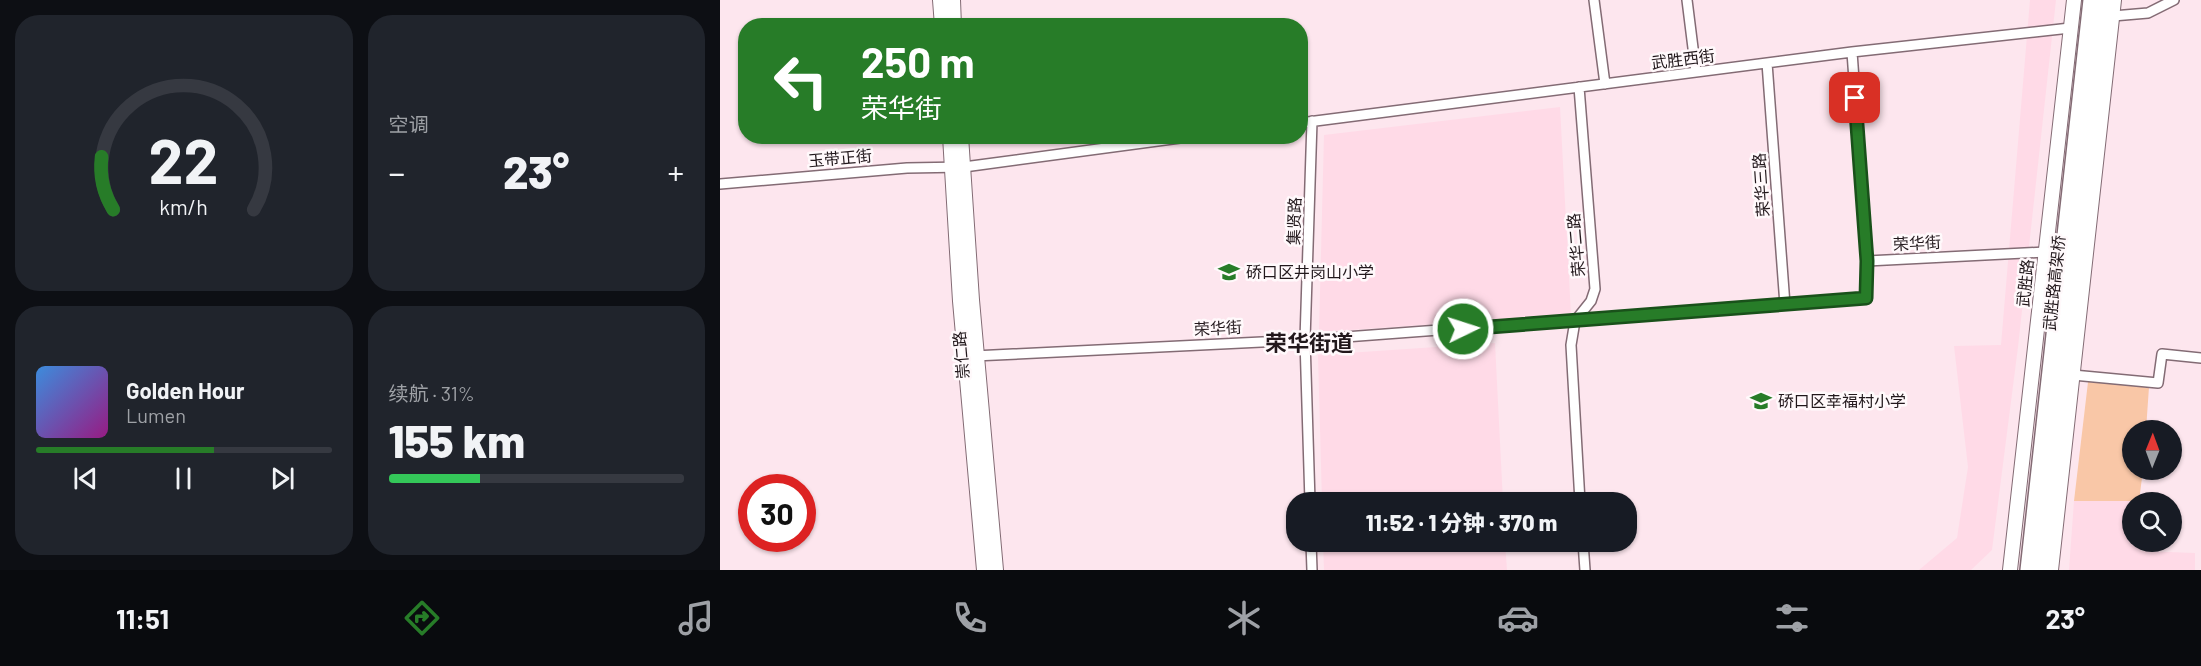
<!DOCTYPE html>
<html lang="zh">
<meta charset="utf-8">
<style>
body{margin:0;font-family:Barlow,"Noto Sans SC",sans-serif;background:#20242c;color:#f1f3f6;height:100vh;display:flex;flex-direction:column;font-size:22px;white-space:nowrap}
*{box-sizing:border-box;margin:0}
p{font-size:20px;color:#9ea1a6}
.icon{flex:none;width:33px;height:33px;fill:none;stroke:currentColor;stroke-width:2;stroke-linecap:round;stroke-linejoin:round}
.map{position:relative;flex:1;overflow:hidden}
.sheet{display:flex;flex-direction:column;gap:15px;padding:15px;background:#0d0f14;width:720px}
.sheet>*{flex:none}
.top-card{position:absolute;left:18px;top:18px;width:570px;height:126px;border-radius:24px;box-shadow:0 2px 4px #0004;background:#277c28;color:#fff;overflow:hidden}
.needle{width:39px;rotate:1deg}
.tools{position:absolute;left:1402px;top:420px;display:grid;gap:12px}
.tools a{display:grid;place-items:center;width:60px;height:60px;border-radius:50%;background:#171b24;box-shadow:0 2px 4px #0004;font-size:30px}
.speed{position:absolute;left:18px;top:474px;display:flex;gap:12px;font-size:30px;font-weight:700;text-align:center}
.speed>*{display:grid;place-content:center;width:78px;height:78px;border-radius:50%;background:#171b24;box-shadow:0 2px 4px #0004;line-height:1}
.speed .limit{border:9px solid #d22;background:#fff;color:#111}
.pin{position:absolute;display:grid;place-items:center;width:51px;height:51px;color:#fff;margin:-26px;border-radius:12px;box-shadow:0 3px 9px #0006}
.me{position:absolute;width:66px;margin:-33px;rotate:86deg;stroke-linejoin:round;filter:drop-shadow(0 0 4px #0008)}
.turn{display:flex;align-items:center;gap:21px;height:126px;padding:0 24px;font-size:27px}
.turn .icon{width:78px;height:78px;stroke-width:2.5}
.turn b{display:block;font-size:42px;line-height:51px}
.big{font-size:45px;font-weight:800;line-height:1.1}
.sheet .tile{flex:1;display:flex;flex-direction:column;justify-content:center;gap:9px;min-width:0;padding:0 21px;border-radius:24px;background:#20242c}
.sheet .dial{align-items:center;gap:0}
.dial svg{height:156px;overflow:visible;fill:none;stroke:#363941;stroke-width:7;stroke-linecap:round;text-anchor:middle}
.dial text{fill:#f1f3f6;stroke:none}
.song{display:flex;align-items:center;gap:18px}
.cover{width:72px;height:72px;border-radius:9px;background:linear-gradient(135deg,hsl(210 70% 55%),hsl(310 70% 35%))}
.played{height:6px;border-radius:3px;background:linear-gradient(90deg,#277c28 60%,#363941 60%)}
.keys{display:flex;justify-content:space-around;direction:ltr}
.heat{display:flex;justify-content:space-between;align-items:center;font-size:33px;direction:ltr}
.charge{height:9px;border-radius:4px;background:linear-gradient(90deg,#34c759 31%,#363941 0)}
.sheet .tiles{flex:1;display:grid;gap:15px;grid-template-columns:repeat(2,1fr)}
.trip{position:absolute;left:566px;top:492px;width:351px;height:60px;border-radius:24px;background:#171b24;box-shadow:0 2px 4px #0004;font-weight:800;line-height:60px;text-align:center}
.tabs{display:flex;height:96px;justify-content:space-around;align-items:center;background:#090b0e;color:#9ea1a6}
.tabs .icon{width:42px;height:42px}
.tabs .on{color:#277c28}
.tabs b{font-size:27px;color:#f1f3f6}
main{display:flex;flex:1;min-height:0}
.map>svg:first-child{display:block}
.built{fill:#ffdae7}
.green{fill:#f9c7a7}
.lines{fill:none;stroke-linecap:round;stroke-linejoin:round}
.minor-casing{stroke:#836b74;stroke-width:12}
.secondary-casing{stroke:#836b74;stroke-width:16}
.primary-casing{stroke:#836b74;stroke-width:18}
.minor{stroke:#fff;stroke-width:9}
.secondary{stroke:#fff;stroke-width:14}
.primary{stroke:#fff;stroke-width:15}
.route-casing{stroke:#19511a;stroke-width:15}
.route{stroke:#277c28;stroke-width:10}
.labels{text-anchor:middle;stroke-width:5;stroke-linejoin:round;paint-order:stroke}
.street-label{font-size:16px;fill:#22181c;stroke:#fff9fb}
.poi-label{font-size:16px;fill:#22181c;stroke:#fff9fb;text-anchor:start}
.district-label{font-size:22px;font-weight:bold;fill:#22181c;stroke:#fff9fb}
</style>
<main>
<section class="sheet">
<div class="tiles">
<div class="tile dial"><svg viewBox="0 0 100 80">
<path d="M14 69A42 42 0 1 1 86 69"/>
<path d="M14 69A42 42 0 0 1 8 42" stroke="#277c28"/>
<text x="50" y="56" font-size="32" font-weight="700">22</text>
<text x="50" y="72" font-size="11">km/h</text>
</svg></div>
<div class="tile"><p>空调</p>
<div class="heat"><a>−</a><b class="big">23°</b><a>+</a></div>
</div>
<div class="tile">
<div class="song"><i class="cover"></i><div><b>Golden Hour</b><p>Lumen</p></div></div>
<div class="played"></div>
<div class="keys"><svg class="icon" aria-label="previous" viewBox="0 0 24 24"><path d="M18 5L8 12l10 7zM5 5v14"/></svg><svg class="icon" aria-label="pause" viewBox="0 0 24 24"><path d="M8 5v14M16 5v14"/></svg><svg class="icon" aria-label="next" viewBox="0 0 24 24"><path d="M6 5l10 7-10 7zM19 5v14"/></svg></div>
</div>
<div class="tile"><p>续航 · 31%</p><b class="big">155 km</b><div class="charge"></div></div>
</div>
</section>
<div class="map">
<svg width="1481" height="570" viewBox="0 0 1481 570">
<rect width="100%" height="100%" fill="#fde6ee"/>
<path class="built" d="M1310 0H1336L1298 347 1272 550 1251 570H1199L1237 538 1248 467 1234 346 1281 345Z
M840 107 851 315 599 332 604 135Z
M775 343 783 502H602L598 355Z
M1354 501H1419L1413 502V542H1420L1421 551 1475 553V570H1349Z
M603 542H785L787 570H604Z"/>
<path class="green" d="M1368 382 1429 387 1426 430H1413V470H1423L1419 501H1354Z"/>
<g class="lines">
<defs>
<path id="minor" d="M874 0 885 84
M967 0 976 72
M1393 16 1428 13 1454 0
M1132 52 1147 261
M1047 63 1065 305
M859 87 875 289 871 301 855 321 851 345 860 502
M580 123 1132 52 1350 28
M0 184 187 168 244 167 475 136
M254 356 585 340 1146 298 1147 261 1325 252
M1353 375 1438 383 1442 354 1481 358
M590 502 585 340 592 121
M591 542 592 570
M863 542 865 570"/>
<path id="secondary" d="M220 0 222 26
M233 0 234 26
M230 136 240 301 264 570
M241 136 252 300 276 570
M1290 570 1354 0
M1331 570 1394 0"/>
<path id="primary" d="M1308 570 1371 0
M1320 570 1385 0"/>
</defs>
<use href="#minor" class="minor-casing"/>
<use href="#secondary" class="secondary-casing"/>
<use href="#primary" class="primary-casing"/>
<use href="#minor" class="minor"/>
<use href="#secondary" class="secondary"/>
<use href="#primary" class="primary"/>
</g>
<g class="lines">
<defs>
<path id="route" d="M743 329 1146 298 1147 261 1135 98"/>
</defs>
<use href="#route" class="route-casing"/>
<use href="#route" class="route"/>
</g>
<defs>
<symbol id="school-bare" viewBox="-9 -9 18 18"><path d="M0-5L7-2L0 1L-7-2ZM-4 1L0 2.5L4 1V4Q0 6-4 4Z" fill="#277c28" stroke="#fff9fb" stroke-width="2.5" paint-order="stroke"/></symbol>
</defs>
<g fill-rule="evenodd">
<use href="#school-bare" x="494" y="257" width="30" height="30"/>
<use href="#school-bare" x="1026" y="386" width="30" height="30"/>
</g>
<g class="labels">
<g class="street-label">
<text transform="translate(963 59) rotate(-7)" y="6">武胜西街</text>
<text transform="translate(120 158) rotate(-5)" y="6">玉带正街</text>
<text transform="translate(1041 185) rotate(-94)" y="6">荣华三路</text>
<text transform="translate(574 221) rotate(-88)" y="6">集贤路</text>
<text transform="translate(1197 243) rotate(-3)" y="6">荣华街</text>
<text transform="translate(856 245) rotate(-95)" y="6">荣华二路</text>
<text transform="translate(1305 283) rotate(-84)" y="6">武胜路</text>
<text transform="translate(1334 283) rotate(-84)" y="6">武胜路高架桥</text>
<text transform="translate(498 328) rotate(-3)" y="6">荣华街</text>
<text transform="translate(241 355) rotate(-95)" y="6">崇仁路</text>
</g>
<g class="poi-label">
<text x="526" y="278">硚口区井岗山小学</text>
<text x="1058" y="407">硚口区幸福村小学</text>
</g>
<g class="district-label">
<text x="589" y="351">荣华街道</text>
</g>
</g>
</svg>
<div class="tools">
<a><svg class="needle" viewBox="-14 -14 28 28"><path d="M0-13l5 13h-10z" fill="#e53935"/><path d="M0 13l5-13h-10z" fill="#9ea1a6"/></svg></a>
<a><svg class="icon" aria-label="search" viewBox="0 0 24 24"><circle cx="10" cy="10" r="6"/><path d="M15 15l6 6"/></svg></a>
</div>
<div class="speed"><div class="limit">30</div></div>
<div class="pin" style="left:1135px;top:98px;background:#d93025"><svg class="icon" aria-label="arrive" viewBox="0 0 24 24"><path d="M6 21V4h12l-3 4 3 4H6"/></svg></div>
<svg class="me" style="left:743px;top:329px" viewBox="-20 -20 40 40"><circle r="17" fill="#277c28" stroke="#fff" stroke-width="3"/><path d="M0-11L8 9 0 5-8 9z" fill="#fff"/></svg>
<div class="trip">11:52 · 1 分钟 · 370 m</div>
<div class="top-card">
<div class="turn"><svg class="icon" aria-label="left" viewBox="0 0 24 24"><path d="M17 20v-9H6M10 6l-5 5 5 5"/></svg><div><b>250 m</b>荣华街</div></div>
</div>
</div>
</main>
<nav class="tabs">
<b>11:51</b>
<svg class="icon on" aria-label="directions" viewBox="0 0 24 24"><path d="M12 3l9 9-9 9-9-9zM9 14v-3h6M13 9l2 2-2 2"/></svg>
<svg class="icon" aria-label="music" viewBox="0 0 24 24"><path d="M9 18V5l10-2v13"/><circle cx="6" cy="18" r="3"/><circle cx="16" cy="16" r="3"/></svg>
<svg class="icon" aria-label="phone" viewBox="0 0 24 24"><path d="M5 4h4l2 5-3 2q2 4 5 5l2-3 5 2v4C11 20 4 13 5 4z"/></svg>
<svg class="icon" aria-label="climate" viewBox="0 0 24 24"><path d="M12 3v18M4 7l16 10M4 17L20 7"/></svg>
<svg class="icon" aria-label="car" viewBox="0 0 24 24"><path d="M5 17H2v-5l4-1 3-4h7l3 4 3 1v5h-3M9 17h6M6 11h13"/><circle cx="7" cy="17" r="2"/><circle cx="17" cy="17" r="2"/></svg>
<svg class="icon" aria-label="filters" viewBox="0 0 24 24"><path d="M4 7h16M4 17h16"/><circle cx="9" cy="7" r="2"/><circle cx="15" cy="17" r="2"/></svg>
<b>23°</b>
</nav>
